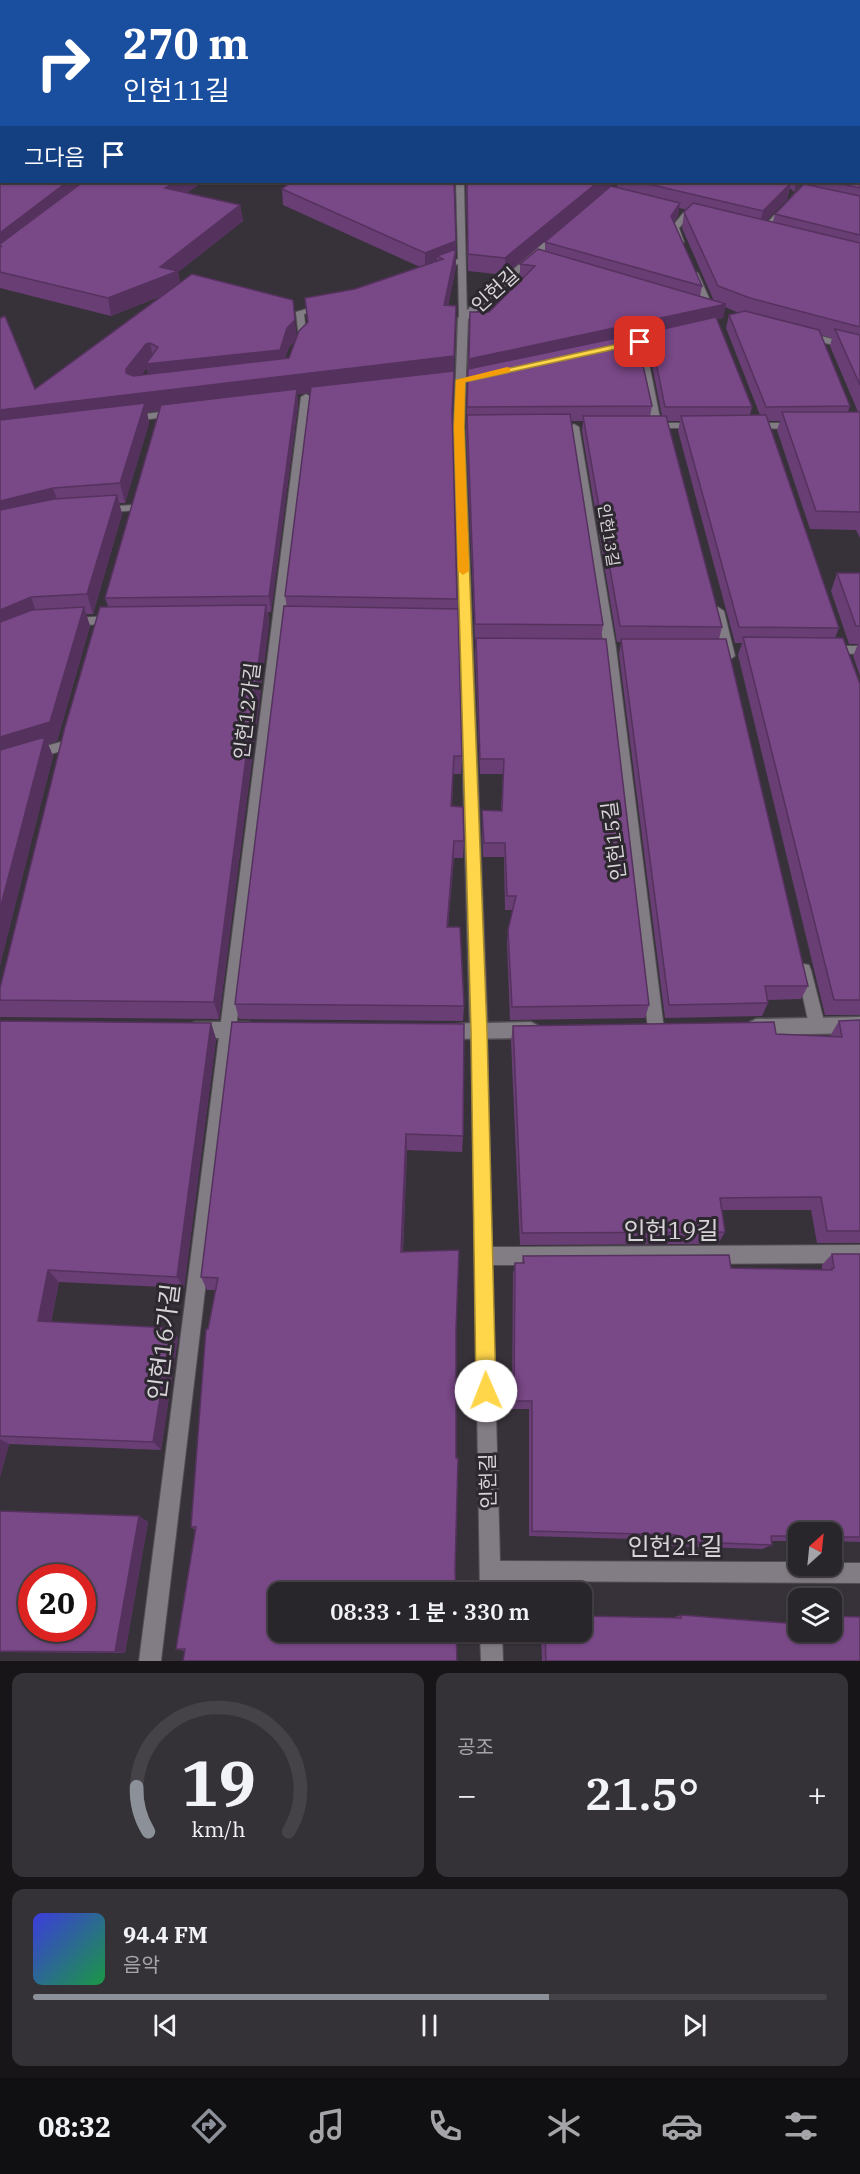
<!DOCTYPE html>
<html lang="ko">
<meta charset="utf-8">
<style>
body{margin:0;font-family:"IBM Plex Serif","Noto Sans KR",serif;background:#353237;color:#f1f3f6;height:100vh;display:flex;flex-direction:column;font-size:22px;white-space:nowrap}
*{box-sizing:border-box;margin:0}
p{font-size:20px;color:#a5a5a9}
.icon{flex:none;width:33px;height:33px;fill:none;stroke:currentColor;stroke-width:2;stroke-linecap:round;stroke-linejoin:round}
.map{position:relative;height:1661px;overflow:hidden}
.panel{display:flex;flex-direction:column;gap:12px;padding:12px;background:#171518;flex:1}
.panel>*{flex:none}
.top-card{position:absolute;left:0px;top:0px;width:861px;height:183px;box-shadow:0 2px 4px #0004,0 0 0 2px #454347;background:#1a4fa0;color:#fff;overflow:hidden}
.needle{width:39px;rotate:27deg}
.tools{position:absolute;left:788px;top:1522px;display:grid;gap:12px}
.tools a{display:grid;place-items:center;width:54px;height:54px;border-radius:12px;background:#29262b;box-shadow:0 2px 4px #0004,0 0 0 2px #454347;font-size:30px}
.speed{position:absolute;left:18px;top:1564px;display:flex;gap:12px;font-size:30px;font-weight:700;text-align:center}
.speed>*{display:grid;place-content:center;width:78px;height:78px;border-radius:50%;background:#29262b;box-shadow:0 2px 4px #0004,0 0 0 2px #454347;line-height:1}
.speed .limit{border:9px solid #d22;background:#fff;color:#111}
.pin{position:absolute;display:grid;place-items:center;width:51px;height:51px;color:#fff;margin:-26px;border-radius:12px;box-shadow:0 3px 9px #0006}
.me{position:absolute;width:66px;margin:-33px;rotate:359deg;stroke-linejoin:round;filter:drop-shadow(0 0 4px #0008)}
.turn{display:flex;align-items:center;gap:21px;height:126px;padding:0 24px;font-size:27px}
.turn .icon{width:78px;height:78px;stroke-width:2.5}
.turn b{display:block;font-size:42px;line-height:51px}
.then{display:flex;align-items:center;height:57px;padding:0 24px;background:#0003;gap:12px;font-size:22px}
.big{font-size:45px;font-weight:600;line-height:1.1}
.panel .tile{flex:1;display:flex;flex-direction:column;justify-content:center;gap:9px;min-width:0;padding:0 21px;border-radius:12px;background:#353237}
.panel .dial{align-items:center;gap:0}
.dial svg{height:156px;overflow:visible;fill:none;stroke:#454347;stroke-width:7;stroke-linecap:round;text-anchor:middle}
.dial text{fill:#f1f3f6;stroke:none}
.song{display:flex;align-items:center;gap:18px}
.cover{width:72px;height:72px;border-radius:9px;background:linear-gradient(135deg,hsl(240 70% 55%),hsl(140 70% 35%))}
.played{height:6px;border-radius:3px;background:linear-gradient(90deg,#8c9099 65%,#454347 65%)}
.keys{display:flex;justify-content:space-around;direction:ltr}
.heat{display:flex;justify-content:space-between;align-items:center;font-size:33px;direction:ltr}
.panel .tiles{flex:1;display:grid;gap:12px;grid-template-columns:1fr 1fr}
.tile:last-child{grid-column:span 2}
.trip{position:absolute;left:268px;top:1582px;width:324px;height:60px;border-radius:12px;background:#29262b;box-shadow:0 2px 4px #0004,0 0 0 2px #454347;font-weight:600;line-height:60px;text-align:center}
.tab-bar{display:flex;height:96px;justify-content:space-around;align-items:center;background:#100f11;color:#a5a5a9}
.tab-bar .icon{width:42px;height:42px}
.tab-bar .on{color:#8c9099}
.tab-bar b{font-size:27px;color:#f1f3f6}
.map>svg:first-child{display:block}
.lines{fill:none;stroke-linecap:round;stroke-linejoin:round}
.lane-casing{stroke:#534e54;stroke-width:2}
.street-casing{stroke:#534e54;stroke-width:3}
.primary-casing{stroke:#534e54;stroke-width:3}
.lane{fill:#827c84;fill-rule:evenodd}
.street{fill:#827c84;fill-rule:evenodd}
.primary{fill:#c67e89;fill-rule:evenodd}
.wall{fill:#683e74;fill-rule:evenodd}
.shaded-wall{fill:#55325e}
.building{fill:#794887;stroke:#55325e;stroke-width:1.5;fill-rule:evenodd}
.route{fill:#ffd54a;stroke:#a68a30;stroke-width:1.5}
.slow{fill:#f59e0b}
.labels{text-anchor:middle;stroke-width:6;stroke-linejoin:round;paint-order:stroke}
.far-street-label{font-size:16px;fill:#d7d4d8;stroke:#2d282f}
.street-label{font-size:20px;fill:#d7d4d8;stroke:#2d282f}
.near-street-label{font-size:24px;fill:#d7d4d8;stroke:#2d282f}
</style>
<div class="map">
<svg width="860" height="1661" viewBox="0 0 860 1661">
<rect width="100%" height="100%" fill="#373239"/>
<g class="lines">
<defs>
<path id="lane" d="M456 182H464L467 318 463 321 459 318 458 264 441 270 437 268 458 259Z
M806 182H814L765 235H759V231Z
M684 212 691 214 679 228 684 242 680 244 676 242 671 228Z
M691 271 698 273 713 307 712 309 705 307 690 273Z
M323 304 327 307 326 309 304 314 307 341 302 347H296L295 345 299 340 296 312Z
M667 332 670 333V337L645 343 661 423H697L700 424V428H647V424L652 423 636 344 621 348 617 345Z
M805 332 860 346V352L802 337 801 335Z
M306 394 311 397 161 1661H139L301 397Z
M176 410 181 413 179 415 129 422 124 419 129 416Z
M752 423H796L801 426 796 429 749 428V424Z
M574 424 579 427 616 648 664 1029 661 1034 656 1036 651 1034 648 1029 604 648 569 427Z
M133 505 138 508 137 510 103 513 98 510 103 507Z
M718 607 724 611 735 656 729 660 723 656 712 611Z
M114 616 118 617V623L71 626 65 622 71 618Z
M830 646H860V654L826 653 824 650 826 647Z
M64 741 68 743 70 746 68 749 0 769V759Z
M804 964 809 965 811 970 825 1025 822 1030 817 1032 812 1030 809 1025 797 970 799 965Z
M479 1024 484 1026 487 1031 492 1247 860 1245V1263L492 1265 500 1561 798 1562V1566H831V1563H860V1583L500 1581V1593H480L471 1031 474 1026Z
M480 1632H502L503 1661H481Z"/>
<path id="street" d="M558 230 565 232 468 319 464 427 487 1023 531 1022 537 1025 540 1030 537 1035 531 1038 444 1039 438 1036 435 1031 438 1026 470 1023 454 427 458 318Z
M860 1017V1033L756 1035 750 1032 747 1027 750 1022 756 1019Z
M195 1022H249L255 1025 258 1030 255 1035 249 1038H195L189 1035 186 1030 189 1025Z"/>
<path id="primary" d="M853 0H860V3V2Z"/>
</defs>
<use href="#lane" class="lane-casing"/>
<use href="#street" class="street-casing"/>
<use href="#primary" class="primary-casing"/>
<use href="#lane" class="lane"/>
<use href="#street" class="street"/>
<use href="#primary" class="primary"/>
</g>
<path class="wall" d="M0 0 2 2V182H203L186 193 240 205 243 221 178 272 180 283 297 338 355 289 420 267 283 205 282 189 454 182 456 267 448 306 452 416 462 756 461 774H453L452 806 464 841 463 858H454L448 927 464 1006 463 1021 239 1019 235 1004 287 606 285 596 310 393 297 394 298 405 271 612H268L269 624 219 1019 0 1017V988L108 606 105 598 159 411 147 412 149 423 125 503H119L122 514 93 614H86L90 626 57 741 48 744 53 756 0 965V318L35 389 161 296 111 316 0 288ZM296 340 289 358H285L289 347ZM147 368 148 374 141 375Z
M860 56V538L856 530 810 529 777 430 780 421H768L839 628 835 638 860 684V1015H825L738 655 742 643H735L678 431 680 421H667L722 627 719 639 808 986 801 999 768 1000V1003L762 1016 665 1018 619 654 621 642H617L582 431 583 421H571L603 625 601 639 649 1005 645 1018 510 1020 507 943 508 930 513 910H505L504 857H483L482 825V810L501 811 503 774H480L475 653 476 641H475L466 432 470 312H489L523 277H520V264L545 251V242L617 187 618 182H803L794 192 790 188 787 199 766 221 773 222 775 214 809 185 810 182H860ZM679 208 687 210 684 212 682 228 714 301 700 297 702 286 674 222 678 216ZM725 307 739 313 729 315 726 328 760 415H750L752 407 717 319 723 318ZM649 334 648 345 662 416H650L652 406 637 336ZM821 335 832 338 830 346 858 412H848L850 406Z
M466 182H615L505 275 468 271Z
M837 573H860V676L853 656 858 644H849L831 591Z
M860 1020V1243H817L811 1210H722L725 1232 718 1244 520 1245 511 1041 513 1026 830 1036 839 1021Z
M0 1021 211 1023 216 1039 184 1288 59 1282 51 1322 178 1338 161 1450 9 1444 0 1477Z
M232 1022 463 1136 462 1152 407 1150 403 1252 184 1651 176 1649 195 1530 191 1527 216 1290H207L201 1277Z
M832 1254H860V1542L831 1541V1533H798V1541H771L772 1545 762 1549 669 1546 668 1540 529 1536V1409H512L513 1274 515 1263H522L523 1256 731 1268 822 1270V1265Z
M0 1511 139 1516 148 1522 125 1653 0 1652Z
M681 1615 791 1623 790 1617 798 1616V1632L860 1661H542L541 1632H582L672 1618Z"/>
<path class="shaded-wall" d="M67 182H92L2 246H0V233Z
M176 182H203L168 205 165 188Z
M598 182H615L505 275V258Z
M796 182H803L794 192Z
M791 183 787 199 759 228 763 211Z
M680 203 678 216 669 229 671 216Z
M240 205 243 221 178 272 181 288 111 316 108 298 160 267Z
M456 241V267L444 324 443 259 437 256V265L425 269V253Z
M293 300 297 339 289 347 282 369 150 383 147 368 130 389 126 369 146 344 150 343 154 362Z
M726 304 723 318 468 373 469 359Z
M456 306 452 427 453 376 297 394 298 405 271 612 269 596 296 394 147 412 149 423 125 503 120 483 0 430V410L454 356Z
M53 488 60 508 0 522V501Z
M117 495 122 514 93 614 87 594Z
M31 597 38 617 0 633V610Z
M266 605 269 624 219 1019 214 1002Z
M84 607 90 626 57 741 48 744 53 756 0 965V737Z
M454 841V858L446 943 447 927Z
M211 1023 216 1039 184 1288 177 1277Z
M406 1134 407 1150 402 1265 401 1252Z
M48 1270 59 1282 49 1332 38 1321Z
M171 1328 178 1338 161 1450 153 1442Z
M0 1439 9 1444 0 1477Z
M139 1516 148 1522 125 1653 115 1652Z"/>
<path class="building" d="M0 0H837L841 2H2V182H67L0 233Z
M860 56V188L833 182H860Z
M83 182H176L165 188 240 205 160 267 178 271 108 298 0 272V247L2 246H0V244Z
M291 182H454L456 241 425 253 282 189Z
M467 182H598L505 258 468 254Z
M640 182H789L791 183 763 211Z
M804 184 860 196V235L775 214Z
M611 186 680 203 671 216 702 286 545 242Z
M693 203 860 243V327L750 298 718 286 684 212Z
M456 249 444 305 456 306 454 356 0 410V318L5 316 35 389 192 274 293 300 295 320 287 328 280 350 146 364 158 347 150 343 146 344 126 369V373L133 376 289 358 299 331 308 322 305 298 355 289 443 259 437 256Z
M538 249 726 304 469 359 470 312H489L535 266 520 264Z
M745 311 819 330 850 406 766 407 729 315Z
M716 317 752 407H665L650 332Z
M835 329 860 335V385Z
M636 334 652 406 467 407 468 369Z
M454 371 452 411 457 599 285 596 311 387Z
M297 389 269 596 105 598 161 405Z
M145 403 120 483 53 488 0 501V420Z
M782 412H860V512L816 511Z
M570 414 603 625 475 624 467 415Z
M766 415 839 628 739 627 681 416Z
M583 416H666L722 627 620 626Z
M117 495 87 594 31 597 0 610V510L54 499Z
M837 573H860V626H856Z
M266 605 214 1002 0 1000V988L65 727 100 607Z
M284 606 458 609 462 756H454L451 806 463 807 464 841H454L447 927H460L464 1006 235 1004Z
M84 607 50 722 0 737V622L32 610Z
M743 637 843 638 860 684V1000H834Z
M476 638 606 639 649 1005 512 1007 508 930 516 896H507L505 843H484L482 810 502 811 504 759H480Z
M621 639H726L808 986H765L768 1003 669 1005Z
M45 737 0 909V750Z
M860 1020V1231H827L821 1197 720 1198 725 1232 522 1233 513 1026 774 1022 776 1034 842 1037 839 1021Z
M0 1021 211 1023 177 1277 48 1270 38 1321 171 1328 153 1442 0 1436Z
M232 1022 464 1024 463 1136 406 1134 401 1252 459 1250 456 1329V1458H458L455 1571 456 1593H279V1632H456L457 1661H183L185 1649H176L196 1527H191L206 1329H208L218 1278 201 1277Z
M832 1254H860V1537H831V1533H798V1536H771L772 1545 676 1541V1535L532 1531V1401H514L515 1263H524L523 1256 729 1255 731 1268 832 1270V1268H834Z
M0 1511 139 1516 115 1652 0 1651ZM32 1578H82V1629H32Z
M681 1615 798 1624V1632H831V1616L860 1617V1661H546L545 1632H582V1616L681 1618Z"/>
<path class="route" d="M640 339 644 342 643 343 465 382 464 427 487 1031 496 1391 493 1398 486 1400 479 1398 476 1391 471 1031 454 427 456 380Z"/>
<path class="slow" d="M507 367 510 368V372L465 382 464 427 469 571 463 575 458 571 454 427 456 380Z"/>
<g class="labels">
<g class="far-street-label">
<text transform="translate(609 535) rotate(81)" y="6">인헌13길</text>
</g>
<g class="street-label">
<text transform="translate(495 290) rotate(-42)" y="7">인헌길</text>
<text transform="translate(247 711) rotate(-83)" y="7">인헌12가길</text>
<text transform="translate(614 841) rotate(-97)" y="7">인헌15길</text>
<text transform="translate(488 1481) rotate(-91)" y="7">인헌길</text>
</g>
<g class="near-street-label">
<text x="671" y="1239">인헌19길</text>
<text transform="translate(164 1342) rotate(-83)" y="8">인헌16가길</text>
<text x="675" y="1555">인헌21길</text>
</g>
</g>
</svg>
<div class="tools">
<a><svg class="needle" viewBox="-14 -14 28 28"><path d="M0-13l5 13h-10z" fill="#e53935"/><path d="M0 13l5-13h-10z" fill="#a5a5a9"/></svg></a>
<a><svg class="icon" aria-label="layers" viewBox="0 0 24 24"><path d="M12 4l9 5-9 5-9-5zM3 14l9 5 9-5"/></svg></a>
</div>
<div class="speed"><div class="limit">20</div></div>
<div class="pin" style="left:640px;top:342px;background:#d93025"><svg class="icon" aria-label="arrive" viewBox="0 0 24 24"><path d="M6 21V4h12l-3 4 3 4H6"/></svg></div>
<svg class="me" style="left:486px;top:1391px" viewBox="-20 -20 40 40"><circle r="19" fill="#fff"/><path d="M0-13L10 11 0 6-10 11z" fill="#ffd54a"/></svg>
<div class="trip">08:33 · 1 분 · 330 m</div>
<div class="top-card">
<div class="turn"><svg class="icon" aria-label="right" viewBox="0 0 24 24"><path d="M7 20v-9h11M14 6l5 5-5 5"/></svg><div><b>270 m</b>인헌11길</div></div>
<div class="then">그다음<svg class="icon" aria-label="arrive" viewBox="0 0 24 24"><path d="M6 21V4h12l-3 4 3 4H6"/></svg></div>
</div>
</div>
<section class="panel">
<div class="tiles">
<div class="tile dial"><svg viewBox="0 0 100 80">
<path d="M14 69A42 42 0 1 1 86 69"/>
<path d="M14 69A42 42 0 0 1 8 46" stroke="#8c9099"/>
<text x="50" y="56" font-size="32" font-weight="700">19</text>
<text x="50" y="72" font-size="11">km/h</text>
</svg></div>
<div class="tile"><p>공조</p>
<div class="heat"><a>−</a><b class="big">21.5°</b><a>+</a></div>
</div>
<div class="tile">
<div class="song"><i class="cover"></i><div><b>94.4 FM</b><p>음악</p></div></div>
<div class="played"></div>
<div class="keys"><svg class="icon" aria-label="previous" viewBox="0 0 24 24"><path d="M18 5L8 12l10 7zM5 5v14"/></svg><svg class="icon" aria-label="pause" viewBox="0 0 24 24"><path d="M8 5v14M16 5v14"/></svg><svg class="icon" aria-label="next" viewBox="0 0 24 24"><path d="M6 5l10 7-10 7zM19 5v14"/></svg></div>
</div>
</div>
</section>
<nav class="tab-bar">
<b>08:32</b>
<svg class="icon on" aria-label="directions" viewBox="0 0 24 24"><path d="M12 3l9 9-9 9-9-9zM9 14v-3h6M13 9l2 2-2 2"/></svg>
<svg class="icon" aria-label="music" viewBox="0 0 24 24"><path d="M9 18V5l10-2v13"/><circle cx="6" cy="18" r="3"/><circle cx="16" cy="16" r="3"/></svg>
<svg class="icon" aria-label="phone" viewBox="0 0 24 24"><path d="M5 4h4l2 5-3 2q2 4 5 5l2-3 5 2v4C11 20 4 13 5 4z"/></svg>
<svg class="icon" aria-label="climate" viewBox="0 0 24 24"><path d="M12 3v18M4 7l16 10M4 17L20 7"/></svg>
<svg class="icon" aria-label="car" viewBox="0 0 24 24"><path d="M5 17H2v-5l4-1 3-4h7l3 4 3 1v5h-3M9 17h6M6 11h13"/><circle cx="7" cy="17" r="2"/><circle cx="17" cy="17" r="2"/></svg>
<svg class="icon" aria-label="filters" viewBox="0 0 24 24"><path d="M4 7h16M4 17h16"/><circle cx="9" cy="7" r="2"/><circle cx="15" cy="17" r="2"/></svg>
</nav>
